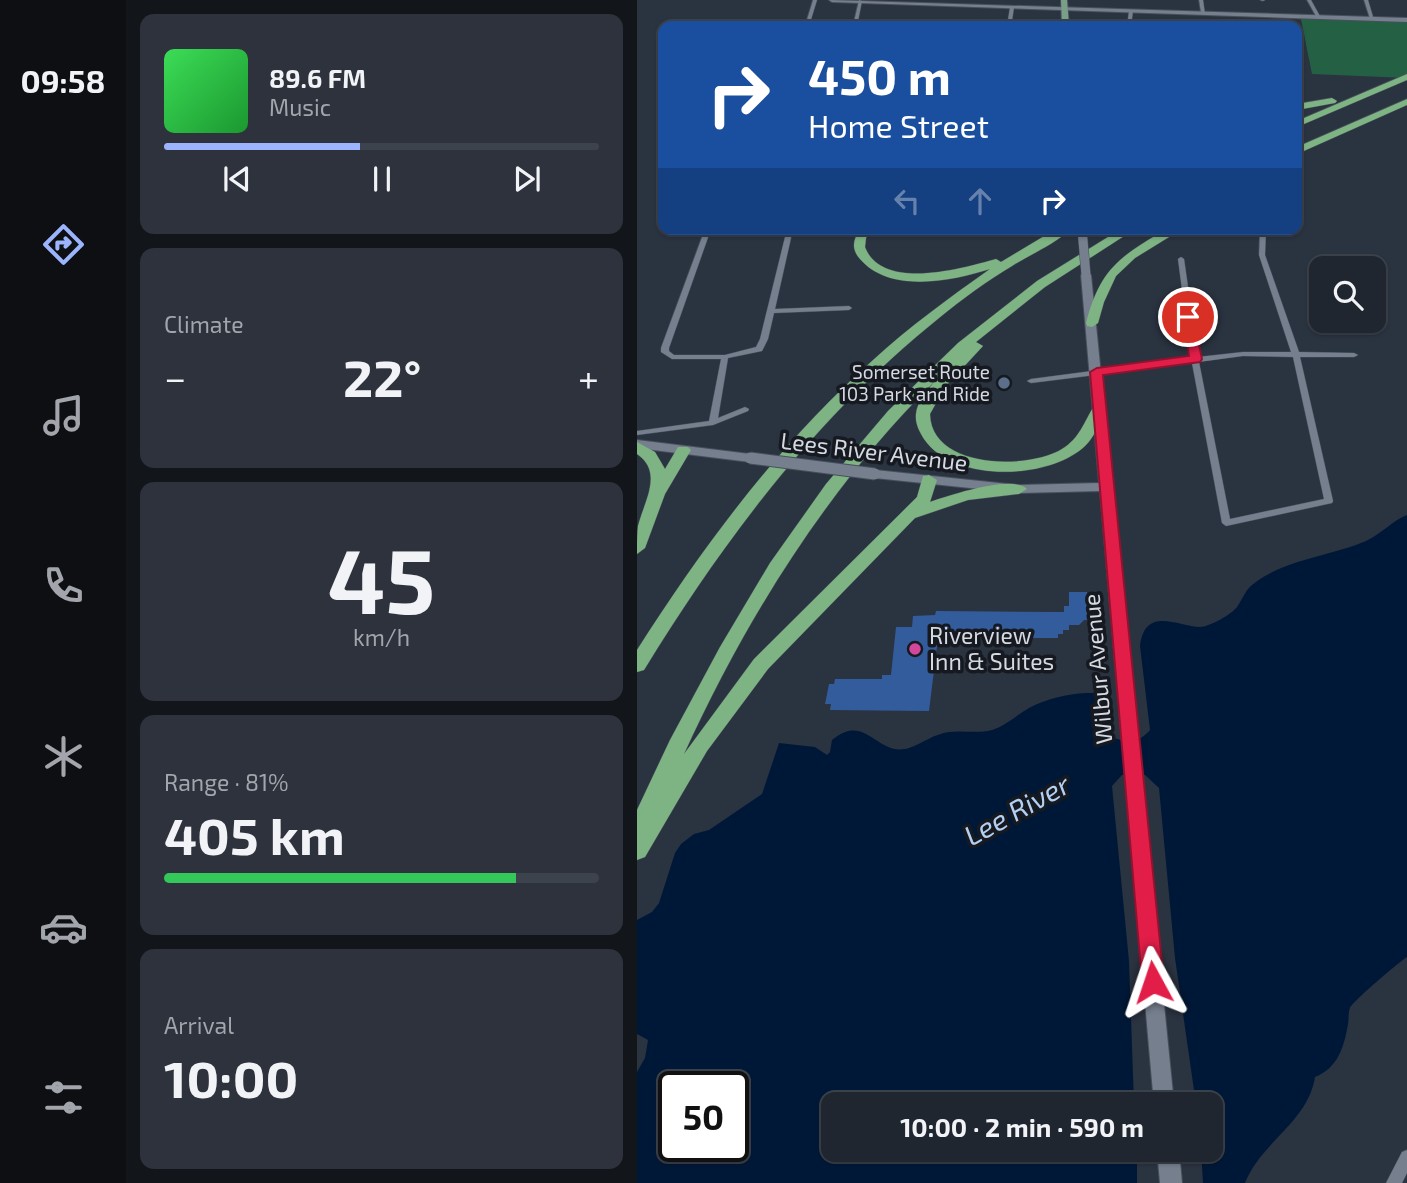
<!DOCTYPE html>
<meta charset="utf-8">
<style>
body{margin:0;font-family:"Exo 2",sans-serif;background:#2d323c;color:#f1f3f6;height:100vh;display:flex;flex-direction:column;font-size:26px;white-space:nowrap}
*{box-sizing:border-box;margin:0}
p{font-size:23px;color:#a2a5ab}
.icon{flex:none;width:38px;height:38px;fill:none;stroke:currentColor;stroke-width:2;stroke-linecap:round;stroke-linejoin:round}
.map{position:relative;flex:1;overflow:hidden}
.drawer{display:flex;flex-direction:column;gap:14px;padding:14px;background:#12151a;width:511px}
.drawer>*{flex:none}
.banner{position:absolute;left:21px;top:21px;width:644px;height:214px;border-radius:14px;box-shadow:0 2px 5px #0004,0 0 0 2px #3d434c;background:#1a4fa0;color:#fff;overflow:hidden}
.controls{position:absolute;left:672px;top:256px;display:grid;gap:14px}
.controls a{display:grid;place-items:center;width:77px;height:77px;border-radius:14px;background:#202630;box-shadow:0 2px 5px #0004,0 0 0 2px #3d434c;font-size:35px}
.speed{position:absolute;left:21px;top:1071px;display:flex;gap:14px;font-size:35px;font-weight:700;text-align:center}
.speed>*{display:grid;place-content:center;width:91px;height:91px;border-radius:50%;background:#202630;box-shadow:0 2px 5px #0004,0 0 0 2px #3d434c;line-height:1}
.speed .limit{border:4px solid #111;border-radius:10px;background:#fff;color:#111}
.pin{position:absolute;display:grid;place-items:center;width:60px;height:60px;color:#fff;margin:-30px;border:4px solid #fff;border-radius:50%;box-shadow:0 2px 7px #0007}
.me{position:absolute;width:77px;margin:-38px;rotate:355deg;stroke-linejoin:round;filter:drop-shadow(0 0 5px #0008)}
.turn{display:flex;align-items:center;gap:24px;height:147px;padding:0 35px;font-size:32px}
.turn .icon{width:91px;height:91px;stroke-width:2.5}
.turn b{display:block;font-size:49px;line-height:60px}
.lanes{display:flex;align-items:center;height:66px;padding:0 35px;background:#0003;justify-content:center;gap:35px;direction:ltr}
.lanes .off{opacity:.35}
.big{font-size:52px;font-weight:700;line-height:1.1}
.drawer .card{flex:1;display:flex;flex-direction:column;justify-content:center;gap:10px;min-width:0;padding:0 24px;border-radius:14px;background:#2d323c}
.drawer .dial{align-items:center;gap:0}
.dial b{font-size:91px;line-height:1}
.song{display:flex;align-items:center;gap:21px}
.cover{width:84px;height:84px;border-radius:10px;background:linear-gradient(135deg,hsl(130 70% 55%),hsl(130 70% 35%))}
.played{height:7px;border-radius:4px;background:linear-gradient(90deg,#9cb4fd 45%,#3d434c 45%)}
.keys{display:flex;justify-content:space-around;direction:ltr}
.heat{display:flex;justify-content:space-between;align-items:center;font-size:38px;direction:ltr}
.charge{height:10px;border-radius:5px;background:linear-gradient(90deg,#34c759 81%,#3d434c 0)}
.trip{position:absolute;left:184px;top:1092px;width:402px;height:70px;border-radius:14px;background:#202630;box-shadow:0 2px 5px #0004,0 0 0 2px #3d434c;font-weight:700;line-height:70px;text-align:center}
main{display:flex;flex:1;min-height:0}
.dock{display:flex;flex-direction:column;width:126px;justify-content:space-around;align-items:center;background:#0d0f13;color:#a2a5ab}
.dock .icon{width:49px;height:49px}
.dock .current{color:#9cb4fd}
.dock b{font-size:32px;color:#f1f3f6}
.map>svg:first-child{display:block}
.green{fill:#246044}
.water{fill:#001837;fill-rule:evenodd}
.building{fill:#335c9d}
.lines{fill:none;stroke-linecap:round;stroke-linejoin:round}
.street-casing{stroke:#494f5b;stroke-width:1}
.secondary-casing{stroke:#494f5b;stroke-width:2}
.primary-casing{stroke:#494f5b;stroke-width:2}
.highway-casing{stroke:#494f5b;stroke-width:1}
.street{fill:#757f8e;fill-rule:evenodd}
.secondary{fill:#757f8e;fill-rule:evenodd}
.primary{fill:#7a9f87;fill-rule:evenodd}
.highway{fill:#7eb483;fill-rule:evenodd}
.secondary-bridge-far1-casing{stroke:#494f5b;stroke-width:10;stroke-linecap:butt}
.secondary-bridge-casing{stroke:#494f5b;stroke-width:13;stroke-linecap:butt}
.secondary-bridge-far1{stroke:#757f8e;stroke-width:9}
.secondary-bridge{stroke:#757f8e;stroke-width:11}
.route{fill:#e11d48;stroke:#92132f;stroke-width:2}
.service-dot{fill:#5c6f8a;stroke:#161a20;stroke-width:2.5}
.hotel-dot{fill:#d1479c;stroke:#161a20;stroke-width:2.5}
.labels{text-anchor:middle;stroke-width:7;stroke-linejoin:round;paint-order:stroke}
.far-poi-label{font-size:19px;fill:#d4d9e2;stroke:#161a20;text-anchor:end}
.street-label{font-size:23px;fill:#d4d9e2;stroke:#161a20}
.poi-label{font-size:23px;fill:#d4d9e2;stroke:#161a20;text-anchor:start}
.near-water-label{font-size:28px;font-style:italic;fill:#b3d0f3;stroke:#161a20}
</style>
<main>
<nav class="dock">
<b>09:58</b>
<svg class="icon current" aria-label="directions" viewBox="0 0 24 24"><path d="M12 3l9 9-9 9-9-9zM9 14v-3h6M13 9l2 2-2 2"/></svg>
<svg class="icon" aria-label="music" viewBox="0 0 24 24"><path d="M9 18V5l10-2v13"/><circle cx="6" cy="18" r="3"/><circle cx="16" cy="16" r="3"/></svg>
<svg class="icon" aria-label="phone" viewBox="0 0 24 24"><path d="M5 4h4l2 5-3 2q2 4 5 5l2-3 5 2v4C11 20 4 13 5 4z"/></svg>
<svg class="icon" aria-label="climate" viewBox="0 0 24 24"><path d="M12 3v18M4 7l16 10M4 17L20 7"/></svg>
<svg class="icon" aria-label="car" viewBox="0 0 24 24"><path d="M5 17H2v-5l4-1 3-4h7l3 4 3 1v5h-3M9 17h6M6 11h13"/><circle cx="7" cy="17" r="2"/><circle cx="17" cy="17" r="2"/></svg>
<svg class="icon" aria-label="filters" viewBox="0 0 24 24"><path d="M4 7h16M4 17h16"/><circle cx="9" cy="7" r="2"/><circle cx="15" cy="17" r="2"/></svg>
</nav>
<section class="drawer">
<div class="card">
<div class="song"><i class="cover"></i><div><b>89.6 FM</b><p>Music</p></div></div>
<div class="played"></div>
<div class="keys"><svg class="icon" aria-label="previous" viewBox="0 0 24 24"><path d="M18 5L8 12l10 7zM5 5v14"/></svg><svg class="icon" aria-label="pause" viewBox="0 0 24 24"><path d="M8 5v14M16 5v14"/></svg><svg class="icon" aria-label="next" viewBox="0 0 24 24"><path d="M6 5l10 7-10 7zM19 5v14"/></svg></div>
</div>
<div class="card"><p>Climate</p>
<div class="heat"><a>−</a><b class="big">22°</b><a>+</a></div>
</div>
<div class="card dial"><b>45</b><p>km/h</p></div>
<div class="card"><p>Range · 81%</p><b class="big">405 km</b><div class="charge"></div></div>
<div class="card"><p>Arrival</p><b class="big">10:00</b></div>
</section>
<div class="map">
<svg width="770" height="1183" viewBox="0 0 770 1183">
<rect width="100%" height="100%" fill="#2a3340"/>
<path class="green" d="M663 14 700 18 770 20V78L675 74Z"/>
<path class="water" d="M770 515V957C762 962 715 1002 713 1008 711 1012 712 1019 711 1024 707 1047 701 1068 678 1077 671 1122 624 1142 608 1183H566L564 1150H574V1104H559L538 958 522 788 508 775H485L475 786 492 961 497 1104H196V1150H500V1183H0V1072L8 1058 11 1040 0 1034V920L15 912 22 903 38 853 44 844 57 834 72 830 125 794 142 743 178 747 190 755 193 752 195 740C229 711 240 758 272 748 286 743 297 734 312 732 326 730 340 734 355 730 368 726 380 715 392 708 409 699 430 694 449 693 454 693 461 692 465 694 481 706 455 744 495 740 502 740 508 736 513 730L503 646C508 605 542 627 563 627 572 627 595 614 600 607 607 597 608 589 619 582 650 559 694 556 729 541 744 534 755 521 770 515ZM37 1087H96V1146H37Z"/>
<path class="building" d="M432 592H450L454 620H447L442 625H432V630H426V634H421V638H301L292 711 193 710 194 704H188L192 684H197L198 679H245V675H254L259 627H275L276 616 298 615 299 611 427 612V606H432Z"/>
<g class="lines">
<defs>
<path id="street" d="M176 0H180L172 26H168Z
M222 0 225 1 220 26H216Z
M562 0H566L568 14 564 13Z
M623 0H628L626 1Z
M670 0H674L684 18H680Z
M727 0H731L737 20 733 19Z
M375 6 377 7 375 21 368 26H364L371 20 373 7Z
M494 10 496 11 494 26H490L492 11Z
M286 22 321 25 323 26 286 24 275 26Z
M68 229H74L32 348V351L37 355H88L119 347 123 339 150 229H156L138 309 212 306 215 308 212 310 137 313 131 339 125 351 91 358 81 418 108 407 112 409 111 411 76 425 0 435V431L72 421 84 359H35L24 352V348Z
M623 229H629L628 255 662 352 717 353 721 355 717 357H663L696 501 695 503 589 526 585 523 555 363 394 383 390 381 394 379 554 358 541 259 544 257 547 259 561 357 606 352H654L622 255ZM606 356 656 357 687 499 593 519 562 362Z
M770 1150V1173L765 1183H749L765 1152Z"/>
<path id="secondary" d="M192 0 770 18V22L195 2Z
M449 272 454 275 537 1104H517L463 491 382 493 238 478 232 474 238 470 382 485 462 483 444 275Z
M0 440 113 454 119 458 113 462 0 448Z
M520 1150H542L545 1183H523Z"/>
<path id="primary" d="M424 0H430L432 26H425Z"/>
<path id="highway" d="M770 74V80L660 127V121Z
M695 98 700 101 698 103 660 110V104Z
M770 99V105L660 154V147Z
M223 229H235L229 238 228 247C245 292 327 268 359 259L364 262 419 229H434C418 244 394 254 375 266 350 281 325 299 302 318 180 416 88 538 7 670L0 672V650C67 545 142 444 235 361 272 327 312 298 353 269 315 281 253 294 223 259 214 249 216 240 223 229Z
M484 229H498L408 287 339 342 346 346 308 387 293 414C294 469 391 470 425 449 443 438 447 422 457 406H467L469 409C463 421 458 437 448 446 412 480 317 483 287 439 282 431 278 423 279 414 280 402 290 391 297 382 191 487 109 618 47 754L117 659 280 497 286 476 292 475 300 480 293 502C311 496 376 474 390 489L382 494 331 500 278 518 131 669 70 751 8 857 0 860V810L33 740 83 647 133 563 189 484 251 411 321 343 400 281Z
M530 229H545L498 258 479 276 467 302 461 323 455 327 450 326 449 323C463 269 483 256 530 229Z
M0 442 18 452 28 469 41 447H51L54 450 28 494 8 548 0 554C0 545 0 534 1 526 7 502 27 472 0 454Z"/>
</defs>
<use href="#street" class="street-casing"/>
<use href="#secondary" class="secondary-casing"/>
<use href="#primary" class="primary-casing"/>
<use href="#highway" class="highway-casing"/>
<use href="#street" class="street"/>
<use href="#secondary" class="secondary"/>
<use href="#primary" class="primary"/>
<use href="#highway" class="highway"/>
<defs>
<path id="secondary-bridge-far1" d="M445 229 449 275"/>
<path id="secondary-bridge" d="M113 458 238 474"/>
</defs>
<use href="#secondary-bridge-far1" class="secondary-bridge-far1-casing"/>
<use href="#secondary-bridge" class="secondary-bridge-casing"/>
<use href="#secondary-bridge-far1" class="secondary-bridge-far1"/>
<use href="#secondary-bridge" class="secondary-bridge"/>
</g>
<path class="route" d="M546 314 556 317 565 359 563 362 466 375 527 982 523 990 516 993 508 990 505 982 453 372 460 368 552 356Z"/>
<circle class="service-dot" cx="367" cy="383" r="7"/>
<circle class="hotel-dot" cx="278" cy="649" r="7"/>
<g class="labels">
<g class="far-poi-label">
<text x="353" y="379">Somerset Route<tspan x="353" dy="22">103 Park and Ride</tspan></text>
</g>
<g class="street-label">
<text transform="translate(237 452) rotate(7)" y="8">Lees River Avenue</text>
<text transform="translate(461 669) rotate(-95)" y="8">Wilbur Avenue</text>
</g>
<g class="poi-label">
<text x="292" y="644">Riverview<tspan x="292" dy="26">Inn &amp; Suites</tspan></text>
</g>
<g class="near-water-label">
<text transform="translate(380 810) rotate(-29)" y="10">Lee River</text>
</g>
</g>
</svg>
<div class="controls">
<a><svg class="icon" aria-label="search" viewBox="0 0 24 24"><circle cx="10" cy="10" r="6"/><path d="M15 15l6 6"/></svg></a>
</div>
<div class="speed"><div class="limit">50</div></div>
<div class="pin" style="left:551px;top:317px;background:#d93025"><svg class="icon" aria-label="arrive" viewBox="0 0 24 24"><path d="M6 21V4h12l-3 4 3 4H6"/></svg></div>
<svg class="me" style="left:516px;top:982px" viewBox="-20 -20 40 40"><path d="M0-17L14 15 0 8-14 15z" fill="#e11d48" stroke="#fff" stroke-width="4"/></svg>
<div class="trip">10:00 · 2 min · 590 m</div>
<div class="banner">
<div class="turn"><svg class="icon" aria-label="right" viewBox="0 0 24 24"><path d="M7 20v-9h11M14 6l5 5-5 5"/></svg><div><b>450 m</b>Home Street</div></div>
<div class="lanes"><svg class="icon off" aria-label="left" viewBox="0 0 24 24"><path d="M17 20v-9H6M10 6l-5 5 5 5"/></svg><svg class="icon off" aria-label="ahead" viewBox="0 0 24 24"><path d="M12 20V5M6 11l6-6 6 6"/></svg><svg class="icon" aria-label="right" viewBox="0 0 24 24"><path d="M7 20v-9h11M14 6l5 5-5 5"/></svg></div>
</div>
</div>
</main>
